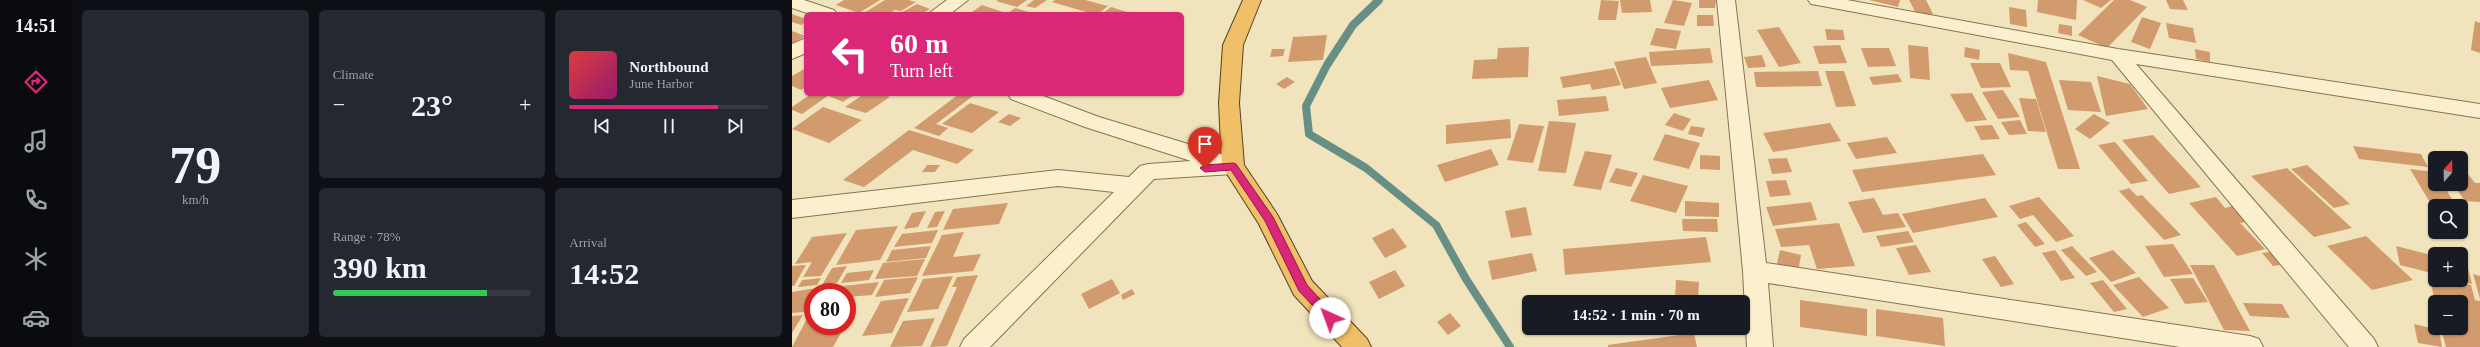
<!DOCTYPE html>
<meta charset="utf-8">
<style>
body{margin:0;font-family:Georgia,serif;background:#242831;color:#f1f3f6;height:100vh;display:flex;flex-direction:column;font-size:15px;white-space:nowrap}
*{box-sizing:border-box;margin:0}
p{font-size:13px;color:#9ea1a6}
.icon{flex:none;width:22px;height:22px;fill:none;stroke:currentColor;stroke-width:2;stroke-linecap:round;stroke-linejoin:round}
.map{position:relative;flex:1;overflow:hidden}
.side{display:flex;flex-direction:column;gap:10px;padding:10px;background:#0d0f14;width:720px}
.side>*{flex:none}
.guide{position:absolute;left:12px;top:12px;width:380px;height:84px;border-radius:6px;box-shadow:0 1px 3px #0004;background:#db2777;color:#fff;overflow:hidden}
.needle{width:26px;rotate:20deg}
.controls{position:absolute;left:1636px;top:151px;display:grid;gap:8px}
.controls a{display:grid;place-items:center;width:40px;height:40px;border-radius:6px;background:#171b24;box-shadow:0 1px 3px #0004;font-size:20px}
.speed{position:absolute;left:12px;top:283px;display:flex;gap:8px;font-size:20px;font-weight:700;text-align:center}
.speed>*{display:grid;place-content:center;width:52px;height:52px;border-radius:50%;background:#171b24;box-shadow:0 1px 3px #0004;line-height:1}
.speed .limit{border:6px solid #d22;background:#fff;color:#111}
.pin{position:absolute;display:grid;place-items:center;width:34px;height:34px;color:#fff;margin:-41px -17px;border-radius:50% 50% 50% 0;rotate:-45deg;box-shadow:0 0 4px #0007}
.pin .icon{rotate:45deg}
.me{position:absolute;width:44px;margin:-22px;rotate:317deg;stroke-linejoin:round;filter:drop-shadow(0 0 3px #0008)}
.turn{display:flex;align-items:center;gap:14px;height:84px;padding:0 20px;font-size:18px}
.turn .icon{width:52px;height:52px;stroke-width:2.5}
.turn b{display:block;font-size:28px;line-height:34px}
.big{font-size:30px;font-weight:600;line-height:1.1}
.side .tile{flex:1;display:flex;flex-direction:column;justify-content:center;gap:6px;min-width:0;padding:0 14px;border-radius:6px;background:#242831}
.side .dial{align-items:center;gap:0}
.dial b{font-size:52px;line-height:1}
.song{display:flex;align-items:center;gap:12px}
.cover{width:48px;height:48px;border-radius:6px;background:linear-gradient(135deg,hsl(0 70% 55%),hsl(320 70% 35%))}
.played{height:4px;border-radius:2px;background:linear-gradient(90deg,#db2777 75%,#363941 75%)}
.keys{display:flex;justify-content:space-around;direction:ltr}
.heat{display:flex;justify-content:space-between;align-items:center;font-size:22px;direction:ltr}
.charge{height:6px;border-radius:3px;background:linear-gradient(90deg,#34c759 78%,#363941 0)}
.side .tiles{flex:1;display:grid;gap:10px;grid-template-columns:repeat(3,1fr)}
.tile:first-child{grid-row:span 2}
.trip{position:absolute;left:730px;top:295px;width:228px;height:40px;border-radius:6px;background:#171b24;box-shadow:0 1px 3px #0004;font-weight:600;line-height:40px;text-align:center}
main{display:flex;flex:1;min-height:0}
.tabs{display:flex;flex-direction:column;width:72px;justify-content:space-around;align-items:center;background:#090b0e;color:#9ea1a6}
.tabs .icon{width:28px;height:28px}
.tabs .active{color:#db2777}
.tabs b{font-size:18px;color:#f1f3f6}
.map>svg:first-child{display:block}
.lines{fill:none;stroke-linecap:round;stroke-linejoin:round}
.stream{stroke:#678f86;stroke-width:8}
.building{fill:#d29b6e}
.minor-casing{stroke:#897254;stroke-width:2}
.trunk-casing{stroke:#564029;stroke-width:2}
.minor{fill:#fbf0ce;fill-rule:evenodd}
.trunk{fill:#f0c068;fill-rule:evenodd}
.route{fill:#db2777;stroke:#8e194d}
</style>
<main>
<nav class="tabs">
<b>14:51</b>
<svg class="icon active" aria-label="directions" viewBox="0 0 24 24"><path d="M12 3l9 9-9 9-9-9zM9 14v-3h6M13 9l2 2-2 2"/></svg>
<svg class="icon" aria-label="music" viewBox="0 0 24 24"><path d="M9 18V5l10-2v13"/><circle cx="6" cy="18" r="3"/><circle cx="16" cy="16" r="3"/></svg>
<svg class="icon" aria-label="phone" viewBox="0 0 24 24"><path d="M5 4h4l2 5-3 2q2 4 5 5l2-3 5 2v4C11 20 4 13 5 4z"/></svg>
<svg class="icon" aria-label="climate" viewBox="0 0 24 24"><path d="M12 3v18M4 7l16 10M4 17L20 7"/></svg>
<svg class="icon" aria-label="car" viewBox="0 0 24 24"><path d="M5 17H2v-5l4-1 3-4h7l3 4 3 1v5h-3M9 17h6M6 11h13"/><circle cx="7" cy="17" r="2"/><circle cx="17" cy="17" r="2"/></svg>
</nav>
<section class="side">
<div class="tiles">
<div class="tile dial"><b>79</b><p>km/h</p></div>
<div class="tile"><p>Climate</p>
<div class="heat"><a>−</a><b class="big">23°</b><a>+</a></div>
</div>
<div class="tile">
<div class="song"><i class="cover"></i><div><b>Northbound</b><p>June Harbor</p></div></div>
<div class="played"></div>
<div class="keys"><svg class="icon" aria-label="previous" viewBox="0 0 24 24"><path d="M18 5L8 12l10 7zM5 5v14"/></svg><svg class="icon" aria-label="pause" viewBox="0 0 24 24"><path d="M8 5v14M16 5v14"/></svg><svg class="icon" aria-label="next" viewBox="0 0 24 24"><path d="M6 5l10 7-10 7zM19 5v14"/></svg></div>
</div>
<div class="tile"><p>Range · 78%</p><b class="big">390 km</b><div class="charge"></div></div>
<div class="tile"><p>Arrival</p><b class="big">14:52</b></div>
</div>
</section>
<div class="map">
<svg width="1688" height="347" viewBox="0 0 1688 347">
<rect width="100%" height="100%" fill="#f1e3bb"/>
<g class="lines">
<path class="stream" d="M587 0 561 25 535 65 514 106 517 134 574 168 644 225 674 279 718 347"/>
</g>
<path class="building" d="M52 0H88L67 13 44 5Z
M93 0H116L124 2 109 11 103 10 96 14H70Z
M206 0H235L225 7 204 1Z
M242 0H255L243 8 234 6Z
M263 0H293L316 6 306 14H301L260 2Z
M809 0 827 1 824 20H806Z
M828 0H858L860 12 830 13Z
M881 0 900 3 892 26 872 23Z
M907 0H924L923 8H907Z
M1077 0H1108L1106 7Z
M1117 0H1134L1141 14 1125 15Z
M1246 0H1285L1284 20 1245 12Z
M1291 0H1319L1309 8Z
M1322 0H1338L1355 7 1315 48 1286 35Z
M1374 0H1391L1396 10 1378 9Z
M125 4 138 9 129 14H107Z
M190 5 211 12 207 14H177Z
M319 7 342 14H310Z
M1217 7 1234 10 1235 27 1218 24Z
M223 8 237 12 234 14H215Z
M0 14 14 19V22L9 25 0 22Z
M905 15H921L922 26H905Z
M1350 17 1369 23 1358 49 1339 42Z
M1683 21 1688 23V53L1679 50Z
M1374 23 1401 28 1404 43 1377 38Z
M1267 24 1280 26V36L1266 33Z
M987 27 1009 63 987 67 965 30Z
M864 28 889 31 884 49 858 45Z
M1033 29 1051 30 1053 40H1035Z
M0 31 13 36 0 44Z
M535 35 531 60 496 62 501 37Z
M1048 45 1055 63 1027 64 1021 46Z
M1116 45 1136 47 1138 80 1118 78Z
M737 47 736 77 680 79 682 60 705 59 706 48Z
M1173 47 1188 50 1187 60 1172 57Z
M918 48 921 63 859 66 857 52Z
M1069 48H1097L1104 66 1076 67Z
M480 49H493L491 56 478 57Z
M1403 49 1418 52V62L1404 59Z
M1216 53 1254 62 1288 169H1266L1236 71 1218 70Z
M970 55 974 67 956 68 952 57Z
M854 57 865 83 832 89 822 62Z
M1178 63H1208L1219 87 1189 88Z
M14 68V87L9 90 0 86V76Z
M822 68 829 85 800 90 798 84 771 88 768 77Z
M1026 71 1030 86 964 87 962 72Z
M1033 71H1052L1064 106 1044 107Z
M1106 74 1110 82 1081 85 1077 77Z
M1305 76 1338 84 1356 109 1314 116Z
M495 77 503 82 492 89 484 84Z
M917 80 926 100 878 108 869 88Z
M1267 80 1299 82 1309 112 1276 110Z
M1211 90 1228 117 1206 119 1190 92Z
M1180 93 1195 120 1174 122 1158 94Z
M19 94 37 95 10 114 0 110V107Z
M41 94H63L51 102 37 96Z
M72 94H89L98 97 74 113 53 107Z
M167 94 181 96 144 124 156 128 147 136 122 128Z
M814 96 817 111 767 116 765 100Z
M1227 98 1244 99 1254 132 1236 131Z
M178 103 207 112 180 133 150 124Z
M31 107 70 120 37 143 0 129Z
M882 113 899 119 891 131 873 125Z
M217 114 229 118 218 126 206 122Z
M1302 114 1318 123 1298 139 1283 129Z
M718 119 719 138 654 144V125Z
M1228 120 1235 134 1217 135 1209 122Z
M757 121 784 123 774 173 746 171Z
M1038 123 1049 141 981 152 971 133Z
M727 124 752 126 741 163 715 160Z
M1200 125 1208 139 1189 140 1182 126Z
M899 126 913 128 910 137 896 134Z
M117 130 182 150 165 164 121 150 72 187 51 180Z
M873 134 908 143 897 169 861 160Z
M1361 135 1409 187 1377 194 1330 140Z
M1095 137 1105 153 1064 159 1055 143Z
M1323 142 1356 181 1339 184 1306 145Z
M1561 146 1629 154 1636 167 1567 159Z
M699 149 707 165 653 182 645 165Z
M793 151 820 155 809 190 781 186Z
M1637 152 1660 153 1664 158 1643 160Z
M1191 154 1204 175 1070 192 1060 170Z
M908 155 928 156V170L908 169Z
M995 158 1000 172 980 174 976 159Z
M135 165H148L143 172H130Z
M1515 165 1558 204 1542 208 1499 169Z
M1669 165 1683 183H1688V202L1673 201 1661 184H1669Z
M824 168 846 173 839 187 817 182Z
M1495 168 1560 228 1522 237 1459 176Z
M1618 169 1643 172V184H1651L1664 206H1643V211Z
M851 175 896 186 884 213 838 201Z
M994 180 999 195 978 197 974 181Z
M1337 188 1345 196 1350 195 1389 235 1372 240 1327 191Z
M1247 197 1282 236 1264 242 1241 215 1228 219 1217 206Z
M1424 197 1433 208 1444 205 1460 221 1448 223 1473 249 1445 256 1397 203Z
M1082 198 1091 215 1106 213 1114 227 1071 233 1056 202Z
M1193 198 1206 217 1121 233 1110 214Z
M893 201 927 203V217L893 216Z
M1019 202 1025 220 981 226 974 207Z
M216 203 207 224 151 230 161 209Z
M734 207 740 235 719 238 713 211Z
M134 211 126 227 112 229 120 213Z
M153 211 145 227 135 228 143 212Z
M890 219H925L926 232 891 231Z
M1234 222 1253 244 1243 247 1225 225Z
M1047 223 1063 266 1025 269 1017 245 989 247 983 229Z
M106 226 88 260 44 265 64 230Z
M601 228 615 247 593 258 580 238Z
M146 230 140 243 102 247 110 234Z
M1116 231 1122 242 1089 247 1084 236Z
M172 232 161 257 189 254 181 271 130 276 150 235Z
M55 233 29 276 11 277 20 262 3 264 20 237Z
M1574 236 1621 280 1580 290 1535 246Z
M914 237 919 262 773 275 771 249Z
M1381 244 1401 274 1372 277 1353 246Z
M1124 245 1139 272 1117 275 1104 248Z
M139 246 134 258 94 262 100 250Z
M1280 246 1305 272 1294 276 1269 250Z
M1604 246 1643 256V274L1608 265Z
M988 250 1009 255 1006 272 984 268Z
M1263 250 1283 278 1269 281 1250 253Z
M1321 250 1344 273 1319 282 1297 258Z
M1486 251 1496 264 1481 266 1470 253Z
M740 253 745 271 700 280 696 261Z
M1203 256 1222 284 1209 287 1190 259Z
M133 259 125 276 83 279 91 263Z
M1669 263 1675 264 1680 284 1669 281Z
M14 265 2 286H0V266Z
M1398 265H1422L1458 331 1432 330Z
M55 266 45 283 30 285 40 268Z
M82 270 77 280 49 283 55 273Z
M603 270 613 286 587 299 577 282Z
M1637 274 1643 276V280H1659L1679 285 1683 300 1688 301V347H1654L1649 328H1669V302H1643Z
M1681 274 1688 276V299Z
M186 275 155 346 138 347 165 287H160L165 277Z
M161 276 146 309 115 312 131 279Z
M126 277 118 293 83 297 92 280Z
M1347 277 1377 308 1351 317 1321 285Z
M29 278 25 285 6 287 10 280Z
M1401 278 1416 302 1393 304 1378 279Z
M320 279 328 293 297 309 289 294Z
M884 280 907 282 906 301 883 299Z
M1311 280 1335 309 1322 312 1298 283Z
M87 282 80 295 55 297V292H39L42 287Z
M42 285 38 292H21V296L12 312 0 313V292Z
M340 289 343 294 331 300 329 295Z
M21 298V311L13 312Z
M117 298 100 333 70 336 89 301Z
M1008 300 1075 309V336L1008 327Z
M1451 303 1490 304 1498 318 1458 316Z
M62 309 55 322V310Z
M1084 309 1151 318 1153 346 1084 336Z
M18 313H21V326H53L41 347H0Z
M658 313 669 326 656 335 645 322Z
M11 315 0 333V316Z
M143 318 130 346 98 347 111 321Z
M1622 324 1647 330 1650 347 1626 343Z
M902 333 905 347H816V345Z"/>
<g class="lines">
<defs>
<path id="minor" d="M0 0H12L42 10 45 14H18L0 8Z
M155 0H176L158 14H136Z
M925 0H943L974 263 1458 336 1467 339 1471 347H1388L976 283 981 347H955L951 271Z
M1016 0H1055L1326 49 1688 104V118L1344 64 1582 339 1586 347H1557L1320 60 1025 5 1019 4Z
M14 38V53L0 59V44Z
M216 94H246L307 117 449 160 452 166 449 172 441 174 362 179 198 347H168L172 339 322 192 266 186 0 218V200L266 170 337 177 348 166 356 164 399 161 293 127 219 99Z"/>
<path id="trunk" d="M451 0H469L451 45 447 103 452 165 485 214 520 281 575 339 579 347H550L502 295 467 224 430 166 427 103 431 45Z"/>
</defs>
<use href="#minor" class="minor-casing"/>
<use href="#trunk" class="trunk-casing"/>
<use href="#minor" class="minor"/>
<use href="#trunk" class="trunk"/>
</g>
<path class="route" d="M441 163 444 164 481 217 515 285 542 314V321H535L507 291 473 221 439 170 413 172 408 168 413 165Z"/>
</svg>
<div class="controls">
<a><svg class="needle" viewBox="-14 -14 28 28"><path d="M0-13l5 13h-10z" fill="#e53935"/><path d="M0 13l5-13h-10z" fill="#9ea1a6"/></svg></a>
<a><svg class="icon" aria-label="search" viewBox="0 0 24 24"><circle cx="10" cy="10" r="6"/><path d="M15 15l6 6"/></svg></a>
<a>+</a>
<a>−</a>
</div>
<div class="speed"><div class="limit">80</div></div>
<div class="pin" style="left:413px;top:168px;background:#d93025"><svg class="icon" aria-label="arrive" viewBox="0 0 24 24"><path d="M6 21V4h12l-3 4 3 4H6"/></svg></div>
<svg class="me" style="left:538px;top:318px" viewBox="-20 -20 40 40"><circle r="19" fill="#fff"/><path d="M0-13L10 11 0 6-10 11z" fill="#db2777"/></svg>
<div class="trip">14:52 · 1 min · 70 m</div>
<div class="guide">
<div class="turn"><svg class="icon" aria-label="left" viewBox="0 0 24 24"><path d="M17 20v-9H6M10 6l-5 5 5 5"/></svg><div><b>60 m</b>Turn left</div></div>
</div>
</div>
</main>
